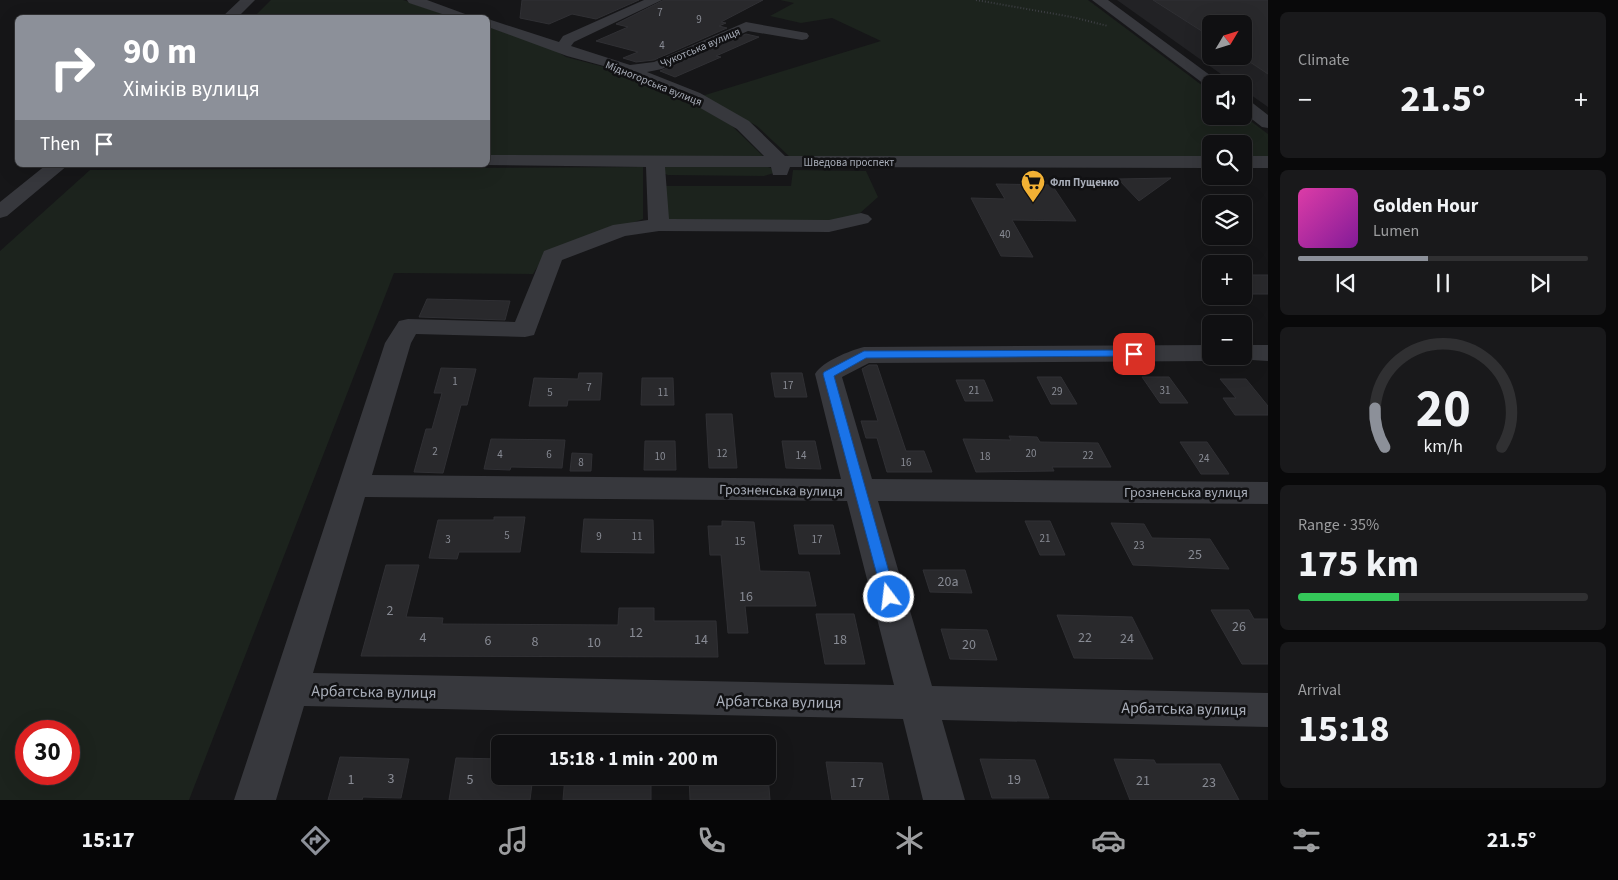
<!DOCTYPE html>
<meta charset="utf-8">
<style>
body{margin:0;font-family:"Source Sans 3",sans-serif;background:#19191b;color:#f1f3f6;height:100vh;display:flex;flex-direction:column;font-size:19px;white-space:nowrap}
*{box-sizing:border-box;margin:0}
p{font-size:16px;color:#9c9d9f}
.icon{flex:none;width:28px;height:28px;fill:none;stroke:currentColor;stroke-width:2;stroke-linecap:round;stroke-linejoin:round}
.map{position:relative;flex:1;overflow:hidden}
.details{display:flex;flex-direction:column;gap:12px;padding:12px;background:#09090a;width:350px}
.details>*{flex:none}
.banner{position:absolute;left:15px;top:15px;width:475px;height:152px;border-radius:8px;box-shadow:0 5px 20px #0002,0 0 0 1px #303032;background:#8c9099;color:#fff;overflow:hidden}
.needle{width:32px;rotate:52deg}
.tools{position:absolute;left:1202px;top:15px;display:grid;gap:10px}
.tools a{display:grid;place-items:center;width:50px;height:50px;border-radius:8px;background:#101012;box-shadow:0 5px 20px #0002,0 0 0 1px #303032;font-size:25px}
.speed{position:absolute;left:15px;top:720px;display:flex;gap:10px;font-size:25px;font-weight:700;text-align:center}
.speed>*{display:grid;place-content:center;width:65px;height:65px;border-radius:50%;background:#101012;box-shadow:0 5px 20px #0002,0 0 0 1px #303032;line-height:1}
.speed .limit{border:8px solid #d22;background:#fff;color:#111}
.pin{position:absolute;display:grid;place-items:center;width:42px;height:42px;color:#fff;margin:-21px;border-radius:10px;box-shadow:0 2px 8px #0006}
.me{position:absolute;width:55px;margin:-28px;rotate:345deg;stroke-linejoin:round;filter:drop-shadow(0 0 4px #0008)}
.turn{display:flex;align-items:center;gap:18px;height:105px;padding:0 25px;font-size:22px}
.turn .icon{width:65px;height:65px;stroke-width:2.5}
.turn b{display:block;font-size:35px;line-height:42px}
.then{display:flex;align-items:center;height:48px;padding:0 25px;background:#0003;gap:10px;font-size:19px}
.big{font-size:38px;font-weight:700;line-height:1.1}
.details .widget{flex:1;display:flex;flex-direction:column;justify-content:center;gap:8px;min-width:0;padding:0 18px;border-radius:8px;background:#19191b}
.details .dial{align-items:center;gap:0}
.dial svg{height:130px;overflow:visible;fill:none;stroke:#303032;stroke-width:7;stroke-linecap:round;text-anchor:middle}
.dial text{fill:#f1f3f6;stroke:none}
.song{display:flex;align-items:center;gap:15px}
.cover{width:60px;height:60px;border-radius:8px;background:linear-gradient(135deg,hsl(320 70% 55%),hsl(290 70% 35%))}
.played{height:5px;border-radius:2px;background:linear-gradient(90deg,#8c9099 45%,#303032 45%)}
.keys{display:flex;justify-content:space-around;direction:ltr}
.heat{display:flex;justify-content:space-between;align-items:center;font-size:28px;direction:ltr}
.charge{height:8px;border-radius:4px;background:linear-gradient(90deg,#34c759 35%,#303032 0)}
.trip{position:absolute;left:491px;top:735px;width:285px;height:50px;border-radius:8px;background:#101012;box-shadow:0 5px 20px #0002,0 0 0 1px #303032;font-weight:700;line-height:50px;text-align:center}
.tabs{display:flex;height:80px;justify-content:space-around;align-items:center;background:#060607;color:#9c9d9f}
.tabs .icon{width:35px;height:35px}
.tabs .current{color:#8c9099}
.tabs b{font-size:22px;color:#f1f3f6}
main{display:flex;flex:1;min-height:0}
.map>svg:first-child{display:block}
.built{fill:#222225;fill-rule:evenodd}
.green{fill:#1c231d;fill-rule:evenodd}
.building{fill:#29292c;stroke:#303034}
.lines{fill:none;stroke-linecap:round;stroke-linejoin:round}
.path{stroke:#3d3f44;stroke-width:2;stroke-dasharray:1 2;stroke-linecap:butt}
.minor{fill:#37383d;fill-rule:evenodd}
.route{fill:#1a73e8;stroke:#114b97}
.labels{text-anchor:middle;stroke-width:5;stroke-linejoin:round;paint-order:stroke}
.number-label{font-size:11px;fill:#888b94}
.far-street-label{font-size:11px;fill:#a8adb8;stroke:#111113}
.far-poi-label{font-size:11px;font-weight:bold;fill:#a8adb8;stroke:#111113;text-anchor:start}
.street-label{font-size:14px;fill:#a8adb8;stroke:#111113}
.near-number-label{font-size:14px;fill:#888b94}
.near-street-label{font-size:16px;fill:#a8adb8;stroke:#111113}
</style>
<main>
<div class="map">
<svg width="1268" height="800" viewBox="0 0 1268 800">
<rect width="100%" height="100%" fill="#161618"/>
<path class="built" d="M1117 0H1268V107L1244 90V84H1235ZM1211 24H1244V56H1211Z"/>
<path class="green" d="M271 0H403L457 17 253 18Z
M780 0H1088L1211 92V116H1244L1268 134V158H1244V144H1211V158L790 157 757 126 702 96 881 41 832 18 801 23 770 16 794 3Z
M488 27 551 48 566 57 608 68 683 98 731 125 764 157 488 156Z
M643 167V219L546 253 533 274 394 273 189 800H0V251L90 170ZM26 731H69V774H26Z
M663 167H768L773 169 774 173 764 176 668 175 663 173Z
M793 170 866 171 878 197 859 214 837 221H667L662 186H791Z"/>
<path class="building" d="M522 0H639L596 19 572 14 549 24 520 18Z
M664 0H763L721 22 726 23 719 26 727 28 654 60 636 62 623 58 638 52 596 41 628 27 616 24Z
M1153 0H1268V74L1244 58V24H1211V37Z
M746 34 759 37 716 56 721 57 675 77 660 71Z
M1171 178 1139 201 1118 179Z
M996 184 1052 185 1076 221 1012 220 1033 257 1001 256 971 198 1005 199Z
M1244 275H1268V294H1244Z
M427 299 510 301 505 320 419 317Z
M869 365H877L906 451H924L932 472H887L877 438H866L861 421H878L862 369Z
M441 368 476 369 467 405H461L443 473 414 472 426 429H432L442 393H434Z
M579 373H602L600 400H568L567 406H529L534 378 578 379Z
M771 373H802L807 397H775Z
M1037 377H1061L1077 404H1051Z
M1142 377H1169L1188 403H1160Z
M642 378H673L674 405H641Z
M1220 379H1246L1268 406V415H1235L1223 398H1236Z
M956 380H984L993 401H965Z
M706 414H732L737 468H709Z
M1009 436 1037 437 1040 442 1098 443 1111 467H1052L1054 471 976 472 963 439 1011 440Z
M491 439 565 440 562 468 511 467 510 470 484 469Z
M645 441H675L676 470H644Z
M782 441H815L821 469 786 468Z
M1180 442H1207L1229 474H1201Z
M572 453 592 454 591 471H570Z
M494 517H525L520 552H459L457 559 429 558 438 520H494Z
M584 519 653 520 654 553 581 552Z
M722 521 754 522 760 571 809 572 816 606H745L748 633H728L721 555H710L708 526H722Z
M1025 521H1050L1065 555H1040Z
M1111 523 1144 524 1152 538 1210 539 1229 569 1133 565Z
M794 525H833L840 554H799Z
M386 565H419L406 617 443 618 442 624 618 625 619 608H654V621H716L718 657 361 656Z
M923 570H965L972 593 930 592Z
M1211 610H1249L1254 619H1268V664H1242Z
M816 614H854L865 664H825Z
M1057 615 1132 617 1153 659 1074 658Z
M941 629 987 630 997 660 950 659Z
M340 757 409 759 401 798 363 797 362 800H328Z
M456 758 500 759V776H533L530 800H449Z
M980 759 1035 760 1049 798H992Z
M1114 759 1154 760 1156 764H1220L1239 800H1130Z
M826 762 882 763 889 800H832Z
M565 776H651V800H563Z
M689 776H768L770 800H690Z"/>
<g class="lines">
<path class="path" d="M976 0 1072 17 1108 26"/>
<path class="minor" d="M240 0H255L237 18H221Z
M407 0H427L476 18H454L409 3Z
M644 0H662L574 42 571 46 630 65 654 62 746 22 807 33 809 36 807 39 802 40 748 31 662 69 647 72 700 93 749 121 785 156H1211V168L790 167 787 175H773L771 167H665L669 219 829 220 861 213 868 215 872 219 868 223 829 232 659 231 625 236 562 260 534 335 525 337 416 334 411 343 372 475 841 479 815 374C823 361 849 351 864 347L1211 345V356H1222L1220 359 1211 361 869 363 842 377 872 479 1268 482V504L878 501 932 686 1268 693V727L942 720 965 800H923L903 719 304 706 276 800H234L385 343 399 321 408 319 515 322 544 251 613 225 648 220 646 167 481 165H488V155L764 156 737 129 688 101 611 68 567 56 488 27V19L559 42 563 36ZM365 497 847 501 894 685 313 673Z
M1092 0H1108L1222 84H1211V88L1208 87Z
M1244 100 1250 101 1268 115V128L1262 127 1244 113Z
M1244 156H1268V168H1244Z
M46 165H68L7 216 0 218V202Z
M1244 345H1268V361L1235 359 1233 356H1244Z"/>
</g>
<path class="route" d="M1134 350 1139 354 1138 356 866 358 834 376 896 597 894 601H884L823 374 824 372 864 351Z"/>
<defs>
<symbol id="supermarket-pin" viewBox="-11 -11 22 30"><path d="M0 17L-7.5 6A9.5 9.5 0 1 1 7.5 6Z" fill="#f2b134" stroke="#111113"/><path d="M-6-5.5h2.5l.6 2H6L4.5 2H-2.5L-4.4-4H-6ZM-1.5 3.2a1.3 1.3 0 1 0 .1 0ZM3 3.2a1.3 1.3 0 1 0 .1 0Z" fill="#111"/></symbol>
</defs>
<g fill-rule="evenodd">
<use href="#supermarket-pin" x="1019" y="168" width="28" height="38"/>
</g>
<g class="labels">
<g class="number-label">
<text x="660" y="16">7</text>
<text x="699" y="23">9</text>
<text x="662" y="49">4</text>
<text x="1005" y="238">40</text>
<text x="455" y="385">1</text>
<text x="788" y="389">17</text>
<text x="589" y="391">7</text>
<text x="974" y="394">21</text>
<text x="1165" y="394">31</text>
<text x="1057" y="395">29</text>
<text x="550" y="396">5</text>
<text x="663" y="396">11</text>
<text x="435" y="455">2</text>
<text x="722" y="457">12</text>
<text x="1031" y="457">20</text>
<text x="500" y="458">4</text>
<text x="549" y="458">6</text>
<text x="801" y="459">14</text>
<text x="1088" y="459">22</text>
<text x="660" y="460">10</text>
<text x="985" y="460">18</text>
<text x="1204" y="462">24</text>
<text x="581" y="466">8</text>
<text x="906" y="466">16</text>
<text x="507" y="539">5</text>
<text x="599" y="540">9</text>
<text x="637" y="540">11</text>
<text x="1045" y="542">21</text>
<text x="448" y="543">3</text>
<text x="817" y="543">17</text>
<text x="740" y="545">15</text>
<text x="1139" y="549">23</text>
</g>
<g class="far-street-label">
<text transform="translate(700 47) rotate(-23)" y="4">Чукотська вулиця</text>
<text transform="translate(654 83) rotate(22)" y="4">Мідногорська вулиця</text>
<text x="849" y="166">Шведова проспект</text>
</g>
<g class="far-poi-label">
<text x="1050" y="186">Флп Пущенко</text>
</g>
<g class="street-label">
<text transform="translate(781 490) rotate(1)" y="5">Грозненська вулиця</text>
<text x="1186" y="497">Грозненська вулиця</text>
</g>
<g class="near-number-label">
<text x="1195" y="559">25</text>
<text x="948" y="586">20а</text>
<text x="746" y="601">16</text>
<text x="390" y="615">2</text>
<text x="1239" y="631">26</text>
<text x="636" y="637">12</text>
<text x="423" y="642">4</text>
<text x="1085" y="642">22</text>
<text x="1127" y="643">24</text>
<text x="701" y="644">14</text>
<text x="840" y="644">18</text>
<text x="488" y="645">6</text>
<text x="535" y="646">8</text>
<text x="594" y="647">10</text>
<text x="969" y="649">20</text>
<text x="391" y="783">3</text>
<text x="351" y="784">1</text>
<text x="470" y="784">5</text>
<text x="1014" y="784">19</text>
<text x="1143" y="785">21</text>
<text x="857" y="787">17</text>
<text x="1209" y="787">23</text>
</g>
<g class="near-street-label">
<text transform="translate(374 691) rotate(1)" y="6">Арбатська вулиця</text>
<text transform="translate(779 701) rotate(1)" y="6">Арбатська вулиця</text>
<text transform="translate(1184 708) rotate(1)" y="6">Арбатська вулиця</text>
</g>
</g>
</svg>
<div class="tools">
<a><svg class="needle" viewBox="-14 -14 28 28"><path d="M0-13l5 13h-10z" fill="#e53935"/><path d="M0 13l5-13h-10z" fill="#9c9d9f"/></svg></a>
<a><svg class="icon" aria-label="sound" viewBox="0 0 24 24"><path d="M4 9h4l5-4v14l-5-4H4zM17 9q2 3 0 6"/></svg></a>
<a><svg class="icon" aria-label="search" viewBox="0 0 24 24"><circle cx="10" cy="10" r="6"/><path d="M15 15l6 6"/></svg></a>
<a><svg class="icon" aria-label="layers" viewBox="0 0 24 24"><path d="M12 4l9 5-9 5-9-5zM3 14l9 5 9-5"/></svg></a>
<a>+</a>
<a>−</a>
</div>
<div class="speed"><div class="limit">30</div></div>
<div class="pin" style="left:1134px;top:354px;background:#d93025"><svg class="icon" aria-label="arrive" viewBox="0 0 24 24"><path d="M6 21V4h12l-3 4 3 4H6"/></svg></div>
<svg class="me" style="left:889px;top:597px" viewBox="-20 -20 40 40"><circle r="17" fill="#1a73e8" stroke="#fff" stroke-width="3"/><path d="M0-11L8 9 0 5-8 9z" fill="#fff"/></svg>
<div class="trip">15:18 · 1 min · 200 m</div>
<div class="banner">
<div class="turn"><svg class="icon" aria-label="right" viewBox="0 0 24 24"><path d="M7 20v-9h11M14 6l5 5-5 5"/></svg><div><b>90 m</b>Хіміків вулиця</div></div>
<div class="then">Then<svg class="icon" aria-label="arrive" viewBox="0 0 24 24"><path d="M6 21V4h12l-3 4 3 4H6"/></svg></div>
</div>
</div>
<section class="details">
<div class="widget"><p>Climate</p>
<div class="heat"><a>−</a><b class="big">21.5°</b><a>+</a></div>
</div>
<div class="widget">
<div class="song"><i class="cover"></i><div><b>Golden Hour</b><p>Lumen</p></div></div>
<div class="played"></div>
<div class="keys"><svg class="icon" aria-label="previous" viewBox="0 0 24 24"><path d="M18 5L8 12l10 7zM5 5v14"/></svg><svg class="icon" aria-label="pause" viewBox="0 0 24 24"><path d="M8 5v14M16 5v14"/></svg><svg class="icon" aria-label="next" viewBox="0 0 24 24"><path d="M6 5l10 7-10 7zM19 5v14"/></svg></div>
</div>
<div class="widget dial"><svg viewBox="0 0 100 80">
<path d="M14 69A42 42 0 1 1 86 69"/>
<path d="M14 69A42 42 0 0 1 8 45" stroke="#8c9099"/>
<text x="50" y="56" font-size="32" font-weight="700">20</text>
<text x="50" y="72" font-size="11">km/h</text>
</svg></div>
<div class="widget"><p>Range · 35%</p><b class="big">175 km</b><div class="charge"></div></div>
<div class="widget"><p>Arrival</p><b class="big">15:18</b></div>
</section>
</main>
<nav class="tabs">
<b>15:17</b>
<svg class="icon current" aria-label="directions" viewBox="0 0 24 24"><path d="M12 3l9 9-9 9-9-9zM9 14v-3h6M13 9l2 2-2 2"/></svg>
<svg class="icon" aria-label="music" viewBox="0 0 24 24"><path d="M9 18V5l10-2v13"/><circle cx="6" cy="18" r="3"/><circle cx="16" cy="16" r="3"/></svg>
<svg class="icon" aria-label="phone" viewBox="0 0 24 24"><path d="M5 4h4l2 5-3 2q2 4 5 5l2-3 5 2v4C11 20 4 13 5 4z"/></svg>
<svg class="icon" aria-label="climate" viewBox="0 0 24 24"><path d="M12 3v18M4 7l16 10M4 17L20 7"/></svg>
<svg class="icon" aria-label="car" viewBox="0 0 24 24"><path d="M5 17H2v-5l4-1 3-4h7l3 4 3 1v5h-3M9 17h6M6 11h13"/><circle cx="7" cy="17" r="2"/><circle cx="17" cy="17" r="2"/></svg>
<svg class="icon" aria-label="filters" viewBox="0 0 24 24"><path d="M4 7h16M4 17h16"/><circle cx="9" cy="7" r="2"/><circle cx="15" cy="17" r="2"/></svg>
<b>21.5°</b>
</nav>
